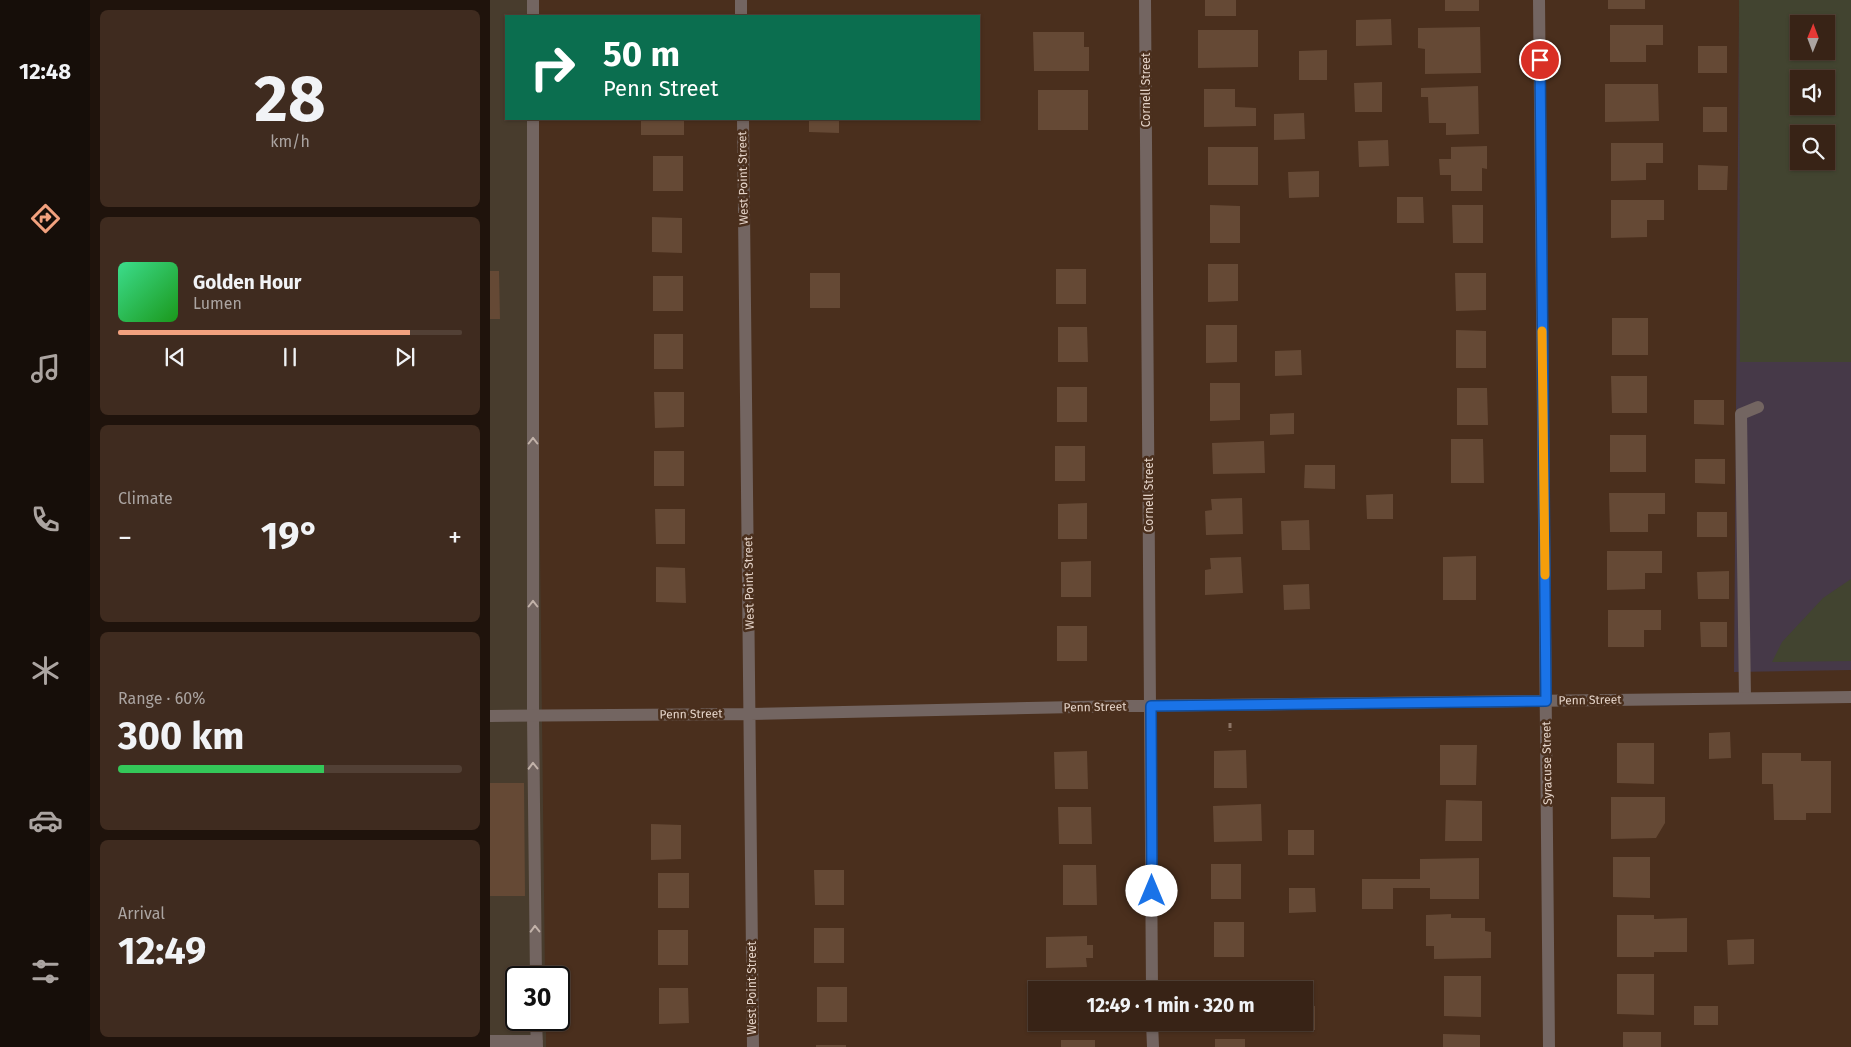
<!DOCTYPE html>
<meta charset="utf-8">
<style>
body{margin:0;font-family:"Fira Sans",sans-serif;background:#3f2b1f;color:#f1f3f6;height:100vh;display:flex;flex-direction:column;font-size:19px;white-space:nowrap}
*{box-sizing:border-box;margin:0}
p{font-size:16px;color:#aba4a1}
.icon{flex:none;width:28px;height:28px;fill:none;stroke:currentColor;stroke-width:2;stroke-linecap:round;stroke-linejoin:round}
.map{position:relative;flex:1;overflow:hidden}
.sheet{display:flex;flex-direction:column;gap:10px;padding:10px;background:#1f130c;width:400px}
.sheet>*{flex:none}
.top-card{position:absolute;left:15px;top:15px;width:475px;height:105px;border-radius:0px;box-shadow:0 1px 4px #0004,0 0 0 1px #524035;background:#0b6e4f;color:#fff;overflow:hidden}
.needle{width:32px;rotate:1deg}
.tools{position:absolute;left:1300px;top:15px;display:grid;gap:10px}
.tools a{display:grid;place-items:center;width:45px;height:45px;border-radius:0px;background:#382316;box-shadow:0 1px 4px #0004,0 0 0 1px #524035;font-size:25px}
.speed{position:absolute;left:15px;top:966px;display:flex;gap:10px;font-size:25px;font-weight:700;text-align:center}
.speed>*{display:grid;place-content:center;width:65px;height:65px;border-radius:50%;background:#382316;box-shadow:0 1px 4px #0004,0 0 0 1px #524035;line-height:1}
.speed .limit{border:2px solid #111;border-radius:8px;background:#fff;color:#111}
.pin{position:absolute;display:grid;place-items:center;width:42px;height:42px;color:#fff;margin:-21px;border:2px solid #fff;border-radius:50%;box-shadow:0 1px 5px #0007}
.me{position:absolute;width:55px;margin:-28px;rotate:0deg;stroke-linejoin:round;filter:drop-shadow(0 0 4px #0008)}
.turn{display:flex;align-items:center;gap:18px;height:105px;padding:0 15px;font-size:22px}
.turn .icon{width:65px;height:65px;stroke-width:2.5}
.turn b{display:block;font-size:35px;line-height:42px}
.big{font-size:38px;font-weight:700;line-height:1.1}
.sheet .widget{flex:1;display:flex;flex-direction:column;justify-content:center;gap:8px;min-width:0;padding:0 18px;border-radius:8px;background:#3f2b1f}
.sheet .dial{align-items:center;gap:0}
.dial b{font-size:65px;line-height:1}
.song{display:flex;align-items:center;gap:15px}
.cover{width:60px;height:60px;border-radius:8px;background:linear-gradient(135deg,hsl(150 70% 55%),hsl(120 70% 35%))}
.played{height:5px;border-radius:2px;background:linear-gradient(90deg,#f2a17e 85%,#524035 85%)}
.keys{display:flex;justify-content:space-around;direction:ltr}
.heat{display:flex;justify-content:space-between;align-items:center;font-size:28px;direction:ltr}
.charge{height:8px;border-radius:4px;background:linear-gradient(90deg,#34c759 60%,#524035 0)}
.trip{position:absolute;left:538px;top:981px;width:285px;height:50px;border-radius:0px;background:#382316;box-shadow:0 1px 4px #0004,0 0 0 1px #524035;font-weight:700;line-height:50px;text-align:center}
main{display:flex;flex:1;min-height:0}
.dock{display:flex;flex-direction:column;width:90px;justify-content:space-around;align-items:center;background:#160e09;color:#aba4a1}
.dock .icon{width:35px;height:35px}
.dock .current{color:#f2a17e}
.dock b{font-size:22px;color:#f1f3f6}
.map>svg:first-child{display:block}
.commercial{fill:#483c2d}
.education{fill:#463948;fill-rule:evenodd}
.green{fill:#424430;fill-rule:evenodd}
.building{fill:#654935}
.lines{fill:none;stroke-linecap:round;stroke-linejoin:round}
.path{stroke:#8d7667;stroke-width:3;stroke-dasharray:5 2.5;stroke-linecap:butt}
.lane{stroke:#736561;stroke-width:12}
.street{stroke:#736561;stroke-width:12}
.oneway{stroke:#c2b2a9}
.route-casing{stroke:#114b97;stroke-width:12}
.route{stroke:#1a73e8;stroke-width:9}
.slow{stroke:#f59e0b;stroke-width:9}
.labels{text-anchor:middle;stroke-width:5;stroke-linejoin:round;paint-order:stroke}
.street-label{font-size:12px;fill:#e4d3c8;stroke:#4a2f1d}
</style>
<main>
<nav class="dock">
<b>12:48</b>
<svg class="icon current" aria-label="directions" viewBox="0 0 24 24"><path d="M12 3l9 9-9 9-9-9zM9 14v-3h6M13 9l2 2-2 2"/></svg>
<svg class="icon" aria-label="music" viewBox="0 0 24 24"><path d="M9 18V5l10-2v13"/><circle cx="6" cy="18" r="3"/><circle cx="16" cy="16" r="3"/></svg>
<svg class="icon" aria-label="phone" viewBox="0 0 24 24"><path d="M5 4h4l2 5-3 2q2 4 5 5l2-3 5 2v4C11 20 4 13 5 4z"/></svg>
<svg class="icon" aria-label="climate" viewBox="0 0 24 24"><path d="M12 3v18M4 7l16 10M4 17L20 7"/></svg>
<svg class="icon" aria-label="car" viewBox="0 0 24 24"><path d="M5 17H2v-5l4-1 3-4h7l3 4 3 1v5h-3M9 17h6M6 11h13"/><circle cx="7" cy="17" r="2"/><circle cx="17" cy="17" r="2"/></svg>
<svg class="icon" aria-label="filters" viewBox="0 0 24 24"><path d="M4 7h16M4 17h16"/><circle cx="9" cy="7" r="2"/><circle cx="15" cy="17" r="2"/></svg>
</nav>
<section class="sheet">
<div class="widget dial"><b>28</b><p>km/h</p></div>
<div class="widget">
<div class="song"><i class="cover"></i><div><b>Golden Hour</b><p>Lumen</p></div></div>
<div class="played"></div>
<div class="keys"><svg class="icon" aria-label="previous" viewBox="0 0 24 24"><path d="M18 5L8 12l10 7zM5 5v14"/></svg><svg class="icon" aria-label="pause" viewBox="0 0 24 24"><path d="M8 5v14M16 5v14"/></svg><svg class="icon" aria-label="next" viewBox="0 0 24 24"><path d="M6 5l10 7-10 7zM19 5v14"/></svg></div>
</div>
<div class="widget"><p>Climate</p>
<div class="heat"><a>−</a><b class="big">19°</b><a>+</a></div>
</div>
<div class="widget"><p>Range · 60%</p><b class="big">300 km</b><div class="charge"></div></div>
<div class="widget"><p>Arrival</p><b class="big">12:49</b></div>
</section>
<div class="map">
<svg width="1361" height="1047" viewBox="0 0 1361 1047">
<rect width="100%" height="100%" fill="#4a2f1d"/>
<path class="commercial" d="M0 0H44V16H16V119H45L55 977 26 978V1020H56V1047H0Z"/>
<path class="education" d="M1361 15V670L1244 672 1249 16ZM1309 24H1336V51H1309ZM1309 79H1336V106H1309ZM1309 134H1336V161H1309Z"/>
<path class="green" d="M1249 0H1361V362H1250ZM1309 24H1336V51H1309ZM1309 79H1336V106H1309ZM1309 134H1336V161H1309Z
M1361 579V661L1282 662 1292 642 1333 598Z"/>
<path class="building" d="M715 0H746V16H715Z
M955 0H989V11H955Z
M1118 0H1155V9H1118Z
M901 19 902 45 866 46V20Z
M1120 25H1173V45H1156V62H1120Z
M990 27 991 73 935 74V49L928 48V28Z
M708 30H768V67L708 68Z
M543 32H594V47H599V71H544Z
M1208 46H1237V73H1208Z
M837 50V80H809V51Z
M892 82V112H865L864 83Z
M1115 84H1168L1169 121 1115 122Z
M988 86 989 134 956 135V123H939L938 97H931V88Z
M714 89H745V107L766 108V126L714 127Z
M548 90H598V130H548Z
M1213 107H1237V132H1213Z
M814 113 815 139 784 140V114Z
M151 119H194V135H151Z
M319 119H349V133L319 132Z
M898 140 899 166 869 167 868 141Z
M1121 143H1173V163H1156V180L1121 181Z
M997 146V169L992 168V191H961V175H950L949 159H961V147Z
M718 147H768V185H718Z
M163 156H193V191H163Z
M1208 165 1238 166 1237 190H1208Z
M829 171V197L799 198 798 172Z
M907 197H933L934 223H907Z
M1121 200H1174V220H1157V237L1121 238Z
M720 205 750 206V243H720Z
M962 205H993V243H963Z
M162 217 192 218V253L162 252Z
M718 264H748V301L718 302Z
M566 269H596V304H566Z
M0 271H9L10 319H0Z
M320 273H350V308H320Z
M965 273H996V310L966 311Z
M163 276H193V311H163Z
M1122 318H1158V355H1122Z
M716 325H747V362L716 363Z
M568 327H597L598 362H568Z
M966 330 996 331V368H966Z
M164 334H193V369H164Z
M811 350 812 375 785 376V351Z
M1121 376H1157V413H1122Z
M720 383H750V420L720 421Z
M567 387H597V422H567Z
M967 388H997L998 425H967Z
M164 392H194V427L165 428Z
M1204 400H1234V425L1204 424Z
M804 413V434L780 435V414Z
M1120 435H1156V472H1120Z
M961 439H993L994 483H961Z
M774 441 775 473 723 474 722 443Z
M565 446H595V481H565Z
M164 451H194V486H164Z
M1205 459H1235V484L1205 483Z
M815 465H845V489L814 488Z
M1119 493H1175V514H1158V532H1120Z
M903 494V519H877L876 495Z
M752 498 753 534 716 535 715 511 722 510 721 499Z
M597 503V539H568V504Z
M165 509H195V544H166Z
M1207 512H1237V537H1207Z
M819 520 820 550H792L791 521Z
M1117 551H1172V573H1155V589L1117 590Z
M986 556V600H953V557Z
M751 557 753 593 715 595V570L721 569 720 558Z
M601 561V597H571V562Z
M166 567 195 568 196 603 166 602Z
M1239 571V599H1208L1207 572Z
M819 584 820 609 794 610 793 585Z
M1118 610H1171V630H1154V647H1118Z
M1210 622H1237V647H1211Z
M567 626H597V661H567Z
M1240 732 1241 758 1219 759V733Z
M1127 743H1164V784L1127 783Z
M950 745H987L986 785H950Z
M756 750 757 788H724V751Z
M597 751 598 789H565L564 752Z
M1272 753H1311V761H1341V813H1316V820H1284L1283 784H1272Z
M0 783H34L35 896H0Z
M1121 797H1175V823L1166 838 1121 839Z
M956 800 992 801V841H955Z
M771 804 772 841 724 842 723 806Z
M568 807H601L602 844H569Z
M161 824 191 825V859L161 860Z
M798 830H824V855H798Z
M1123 857H1160V898L1123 897Z
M989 858V899H940V888H903V909H872V879H930V859Z
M721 864H751V899H721Z
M573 865H606L607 905H573Z
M324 870H354V905H325Z
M168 873H199V908H168Z
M799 888H825L826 912 799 913Z
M961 914V918H995V931L1001 932V958L944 959V946H936V915Z
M1127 915H1164V919L1197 918V952H1164V957H1127Z
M724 922H754V957H724Z
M324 928H354V963H324Z
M168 930H198V965H168Z
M597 936V945H603V958H596L597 967 556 968V937Z
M1264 939V964L1238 965 1237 940Z
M1127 974H1164V1015L1127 1014Z
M954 976H991V1017L954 1016Z
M727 980H773V990H727Z
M572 982H605V990H572Z
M327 987H357V1022H327Z
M169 988H198L199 1023 169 1024Z
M814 1006H825V1030L793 1031V1022H814Z
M1204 1006H1228V1025H1204Z
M1133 1032H1171V1047H1133Z
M953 1034 990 1035V1047H953Z
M725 1039H755V1047H725Z
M571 1040H605V1047H571Z
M326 1045H356V1047H326Z"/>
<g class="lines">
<path class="path" d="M740 723V731"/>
<path class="lane" d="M43 0V16
M43 119V716L46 978
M1255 698 1251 414 1268 407
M46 1020 47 1047
M0 1041H47"/>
<path class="street" d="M251 0V16
M655 0 662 990
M1049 0 1059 1047
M253 119 263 1047
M0 716 260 714 634 706 1361 697
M662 1022 663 1047"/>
</g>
<defs><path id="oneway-chevron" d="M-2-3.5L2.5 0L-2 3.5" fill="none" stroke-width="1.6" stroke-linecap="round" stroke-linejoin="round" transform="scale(1.25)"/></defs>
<g class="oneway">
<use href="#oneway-chevron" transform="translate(43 441) rotate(-90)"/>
<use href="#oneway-chevron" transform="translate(43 604) rotate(-90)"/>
<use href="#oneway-chevron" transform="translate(43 766) rotate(-91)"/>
<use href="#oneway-chevron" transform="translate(45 929) rotate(-91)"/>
</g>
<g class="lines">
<defs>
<path id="route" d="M662 891 661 706 1056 701 1050 60"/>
</defs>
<use href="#route" class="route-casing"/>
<use href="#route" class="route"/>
<path class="slow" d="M1052 331 1055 575"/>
</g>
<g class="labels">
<g class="street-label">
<text transform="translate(656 90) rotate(-90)" y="4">Cornell Street</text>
<text transform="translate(253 178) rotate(-91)" y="4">West Point Street</text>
<text transform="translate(659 495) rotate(-90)" y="4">Cornell Street</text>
<text transform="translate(259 583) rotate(-91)" y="4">West Point Street</text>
<text transform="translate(1100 700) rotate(-1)" y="4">Penn Street</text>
<text transform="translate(605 707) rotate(-1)" y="4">Penn Street</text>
<text transform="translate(201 714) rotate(-1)" y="4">Penn Street</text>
<text transform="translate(1057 763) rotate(-91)" y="4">Syracuse Street</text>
<text transform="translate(262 988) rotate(-90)" y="4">West Point Street</text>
</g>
</g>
</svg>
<div class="tools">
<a><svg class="needle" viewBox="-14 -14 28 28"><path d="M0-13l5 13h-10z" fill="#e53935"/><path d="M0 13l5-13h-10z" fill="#aba4a1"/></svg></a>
<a><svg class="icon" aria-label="sound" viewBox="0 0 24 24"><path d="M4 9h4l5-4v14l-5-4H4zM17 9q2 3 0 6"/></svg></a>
<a><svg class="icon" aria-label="search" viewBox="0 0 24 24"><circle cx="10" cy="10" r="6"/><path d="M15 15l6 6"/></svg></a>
</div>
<div class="speed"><div class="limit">30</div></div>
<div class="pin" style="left:1050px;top:60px;background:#d93025"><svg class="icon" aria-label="arrive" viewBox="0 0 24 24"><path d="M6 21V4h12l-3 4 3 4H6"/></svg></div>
<svg class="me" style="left:662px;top:891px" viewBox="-20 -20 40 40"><circle r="19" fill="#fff"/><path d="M0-13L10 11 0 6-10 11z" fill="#1a73e8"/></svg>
<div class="trip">12:49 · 1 min · 320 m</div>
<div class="top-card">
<div class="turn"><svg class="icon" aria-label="right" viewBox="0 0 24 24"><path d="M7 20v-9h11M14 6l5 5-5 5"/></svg><div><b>50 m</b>Penn Street</div></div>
</div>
</div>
</main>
